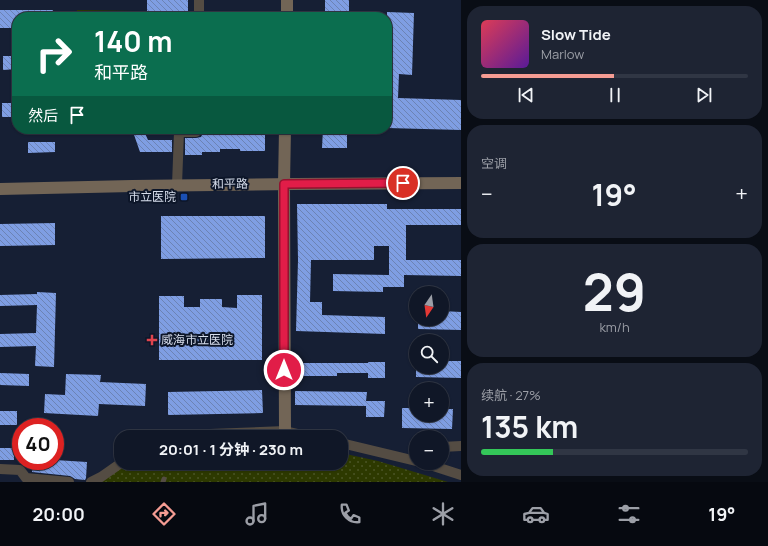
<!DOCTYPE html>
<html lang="zh">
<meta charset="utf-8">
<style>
body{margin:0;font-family:Manrope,"Noto Sans SC",sans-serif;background:#1e2433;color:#f1f3f6;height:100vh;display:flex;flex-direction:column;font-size:15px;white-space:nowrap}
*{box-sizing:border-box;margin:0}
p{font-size:13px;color:#9c9fa7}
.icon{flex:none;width:22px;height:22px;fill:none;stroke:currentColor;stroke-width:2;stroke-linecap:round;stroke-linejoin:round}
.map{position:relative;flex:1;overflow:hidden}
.panel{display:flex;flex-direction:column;gap:6px;padding:6px;background:#090d15;width:307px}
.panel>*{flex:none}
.banner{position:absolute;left:12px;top:12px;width:380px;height:122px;border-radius:16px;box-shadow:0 1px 3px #0004,0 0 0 1px #303644;background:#0b6e4f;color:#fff;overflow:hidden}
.needle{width:26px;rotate:193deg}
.controls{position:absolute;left:409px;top:286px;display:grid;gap:8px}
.controls a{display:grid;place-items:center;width:40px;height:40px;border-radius:50%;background:#101727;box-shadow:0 1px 3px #0004,0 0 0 1px #303644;font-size:20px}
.speed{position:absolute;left:12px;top:418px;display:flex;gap:8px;font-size:20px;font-weight:700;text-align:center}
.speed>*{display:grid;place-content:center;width:52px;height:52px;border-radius:50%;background:#101727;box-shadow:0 1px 3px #0004,0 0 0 1px #303644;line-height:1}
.speed .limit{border:6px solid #d22;background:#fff;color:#111}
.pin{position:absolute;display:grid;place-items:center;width:34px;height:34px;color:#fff;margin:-17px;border:2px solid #fff;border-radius:50%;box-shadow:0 1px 4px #0007}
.me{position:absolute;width:44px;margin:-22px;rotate:0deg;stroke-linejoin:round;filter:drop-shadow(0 0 3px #0008)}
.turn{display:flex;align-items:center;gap:14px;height:84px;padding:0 16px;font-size:18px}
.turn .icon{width:52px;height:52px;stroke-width:2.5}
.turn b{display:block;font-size:28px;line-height:34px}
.then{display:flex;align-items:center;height:38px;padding:0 16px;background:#0003;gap:8px;font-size:15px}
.big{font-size:30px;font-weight:700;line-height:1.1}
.panel .tile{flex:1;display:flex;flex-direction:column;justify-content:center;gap:6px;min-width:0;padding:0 14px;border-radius:16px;background:#1e2433}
.panel .dial{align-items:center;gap:0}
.dial b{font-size:52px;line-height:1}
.song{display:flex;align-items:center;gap:12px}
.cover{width:48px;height:48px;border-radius:6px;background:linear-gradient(135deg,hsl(350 70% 55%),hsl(270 70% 35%))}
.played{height:4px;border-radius:2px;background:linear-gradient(90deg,#f59c93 50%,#303644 50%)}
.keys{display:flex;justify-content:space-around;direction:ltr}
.heat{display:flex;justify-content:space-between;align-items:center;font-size:22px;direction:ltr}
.charge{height:6px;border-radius:3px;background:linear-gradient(90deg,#34c759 27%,#303644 0)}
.trip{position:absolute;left:114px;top:430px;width:234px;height:40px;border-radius:16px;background:#101727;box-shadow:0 1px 3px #0004,0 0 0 1px #303644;font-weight:700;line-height:40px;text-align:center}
.menu{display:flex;height:64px;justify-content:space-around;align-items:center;background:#060910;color:#9c9fa7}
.menu .icon{width:28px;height:28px}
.menu .on{color:#f59c93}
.menu b{font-size:18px;color:#f1f3f6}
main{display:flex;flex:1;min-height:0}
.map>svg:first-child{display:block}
.park{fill:url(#park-dots)}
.pitch{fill:#2d3900}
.building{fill:url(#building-back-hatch)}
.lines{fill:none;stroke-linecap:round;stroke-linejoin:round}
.lane{stroke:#544c43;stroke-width:5}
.street{stroke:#544c43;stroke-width:10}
.secondary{stroke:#726556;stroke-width:12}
.route-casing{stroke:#92132f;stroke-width:10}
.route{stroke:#e11d48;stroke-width:7}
.transit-dot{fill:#1a4fb4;stroke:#0d1629;stroke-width:1.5}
.health-dot{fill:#e0444e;stroke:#0d1629;stroke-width:1.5}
.labels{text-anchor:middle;stroke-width:4;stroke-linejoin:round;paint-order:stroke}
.street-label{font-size:12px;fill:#d7deec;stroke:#0d1629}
.poi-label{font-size:12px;fill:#d7deec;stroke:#0d1629;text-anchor:end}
</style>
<main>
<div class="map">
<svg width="461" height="482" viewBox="0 0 461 482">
<defs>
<pattern id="park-dots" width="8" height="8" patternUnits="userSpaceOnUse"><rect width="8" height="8" fill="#2d3900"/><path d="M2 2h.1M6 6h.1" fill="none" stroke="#4b5525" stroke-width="1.8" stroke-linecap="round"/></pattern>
<pattern id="building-back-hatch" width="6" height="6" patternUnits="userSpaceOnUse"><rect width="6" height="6" fill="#7f9ee3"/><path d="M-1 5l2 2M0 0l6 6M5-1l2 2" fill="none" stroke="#6c83b4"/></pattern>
</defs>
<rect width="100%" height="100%" fill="#161f34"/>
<path class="park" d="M341 453 378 461 448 482H97L128 463H341Z"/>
<path class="pitch" d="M77 10 136 11V17H77Z"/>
<path class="building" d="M147 0H188V14L147 13Z
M325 0H349V17H325Z
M0 10H53V17H17V28H0Z
M387 12 414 13 412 75 399 74 398 98 461 100V130L387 128Z
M3 56H17V69L3 70Z
M2 103H17V117H2Z
M132 129H143L148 140H172V152H140Z
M323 129H347V148H322Z
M221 132 265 133V151H240V149H220V152H202V155H185V138H196L201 137 202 135H221Z
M28 142H55V152L28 153Z
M297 204H387V209H461V225H406V260H461V276L404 275V287H383V292L333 291V274L389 275V246H374V260H311L310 302H322V315L385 317V334L296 331 298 260Z
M161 216H265V258L161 259Z
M55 223V245L0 246V224Z
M37 292 56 293 54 367 35 366 36 346 0 347V334L36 333 37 305 0 306V295L37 294Z
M237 295H262V360H159V296H184V307H200V299H222V307L237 308Z
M442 311 461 312V330L418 329V319H442Z
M442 361H461V378L416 377V367H442Z
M368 362H385V378H368V373H337V376H297L296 363H368Z
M0 373 29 374V386L0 385Z
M66 374 101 375 100 382 146 384 145 406 99 404 98 416 44 413 45 394 65 395Z
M262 390 263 413 168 415V392Z
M295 391 367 392 366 401H385L384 417H366V406L295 405Z
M402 408H416V415H442V409H453L452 429 402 428Z
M0 411H17V425H0Z
M0 448H14V460H0Z
M55 460 87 462 86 478 85 480 75 479 72 477 70 476 32 472 33 461Z"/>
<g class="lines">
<path class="lane" d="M163 482 164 479"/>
<path class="street" d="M199 17V0
M177 185 179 132H196V129
M156 437 157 436 285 431 311 437
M341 443 416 461
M442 447 461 446
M424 463 461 475
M0 469 20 470 26 478 69 482
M91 482 101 477 121 463"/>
<path class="secondary" d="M287 17V0
M0 189 132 186 295 184 461 183
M285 431 284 184 285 129"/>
</g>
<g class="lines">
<defs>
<path id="route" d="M284 370V184L403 183"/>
</defs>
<use href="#route" class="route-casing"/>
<use href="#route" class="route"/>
</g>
<rect class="transit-dot" x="180" y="193" width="8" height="8" rx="2"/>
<path class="health-dot" d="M150 334h4v4h4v4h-4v4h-4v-4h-4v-4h4z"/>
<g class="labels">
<g class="street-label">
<text transform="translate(230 184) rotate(-1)" y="4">和平路</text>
</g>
<g class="poi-label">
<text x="176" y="201">市立医院</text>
<text x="161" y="344" text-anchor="start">威海市立医院</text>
</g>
</g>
</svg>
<div class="controls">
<a><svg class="needle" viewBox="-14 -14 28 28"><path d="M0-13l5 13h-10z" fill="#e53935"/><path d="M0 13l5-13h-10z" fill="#9c9fa7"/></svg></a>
<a><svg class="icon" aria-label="search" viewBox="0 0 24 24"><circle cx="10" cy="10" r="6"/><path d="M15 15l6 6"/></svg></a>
<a>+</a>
<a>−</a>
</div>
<div class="speed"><div class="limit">40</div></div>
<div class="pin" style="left:403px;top:183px;background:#d93025"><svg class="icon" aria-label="arrive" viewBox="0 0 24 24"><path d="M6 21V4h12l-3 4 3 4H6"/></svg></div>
<svg class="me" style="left:284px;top:370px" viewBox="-20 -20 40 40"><circle r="17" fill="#e11d48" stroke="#fff" stroke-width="3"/><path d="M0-11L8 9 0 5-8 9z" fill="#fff"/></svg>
<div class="trip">20:01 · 1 分钟 · 230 m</div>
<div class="banner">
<div class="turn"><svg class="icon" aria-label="right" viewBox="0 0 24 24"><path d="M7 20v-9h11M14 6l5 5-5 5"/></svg><div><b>140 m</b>和平路</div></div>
<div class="then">然后<svg class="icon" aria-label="arrive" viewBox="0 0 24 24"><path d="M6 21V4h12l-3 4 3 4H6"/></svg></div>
</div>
</div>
<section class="panel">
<div class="tile">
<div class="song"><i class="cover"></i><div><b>Slow Tide</b><p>Marlow</p></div></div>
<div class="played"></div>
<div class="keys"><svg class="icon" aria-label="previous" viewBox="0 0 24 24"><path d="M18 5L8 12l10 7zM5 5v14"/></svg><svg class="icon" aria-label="pause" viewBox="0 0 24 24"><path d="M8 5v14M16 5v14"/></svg><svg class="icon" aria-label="next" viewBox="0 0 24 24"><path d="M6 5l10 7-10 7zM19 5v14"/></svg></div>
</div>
<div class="tile"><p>空调</p>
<div class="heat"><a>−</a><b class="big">19°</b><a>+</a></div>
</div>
<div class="tile dial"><b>29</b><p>km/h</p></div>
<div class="tile"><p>续航 · 27%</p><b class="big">135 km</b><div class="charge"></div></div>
</section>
</main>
<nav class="menu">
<b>20:00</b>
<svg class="icon on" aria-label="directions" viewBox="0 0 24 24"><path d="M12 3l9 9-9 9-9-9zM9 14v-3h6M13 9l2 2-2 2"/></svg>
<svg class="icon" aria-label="music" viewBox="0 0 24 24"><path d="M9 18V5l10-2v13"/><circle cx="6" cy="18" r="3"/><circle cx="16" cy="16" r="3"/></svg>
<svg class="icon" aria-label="phone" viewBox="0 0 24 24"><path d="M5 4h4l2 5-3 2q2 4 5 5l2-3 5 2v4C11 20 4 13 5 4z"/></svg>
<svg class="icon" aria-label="climate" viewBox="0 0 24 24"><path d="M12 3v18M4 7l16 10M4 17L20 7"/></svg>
<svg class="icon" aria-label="car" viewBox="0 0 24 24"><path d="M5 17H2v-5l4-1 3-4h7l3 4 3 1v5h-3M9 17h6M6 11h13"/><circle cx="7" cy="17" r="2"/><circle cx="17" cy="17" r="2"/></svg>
<svg class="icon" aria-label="filters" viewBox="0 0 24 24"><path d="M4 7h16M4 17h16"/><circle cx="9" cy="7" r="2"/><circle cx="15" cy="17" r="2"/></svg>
<b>19°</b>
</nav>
